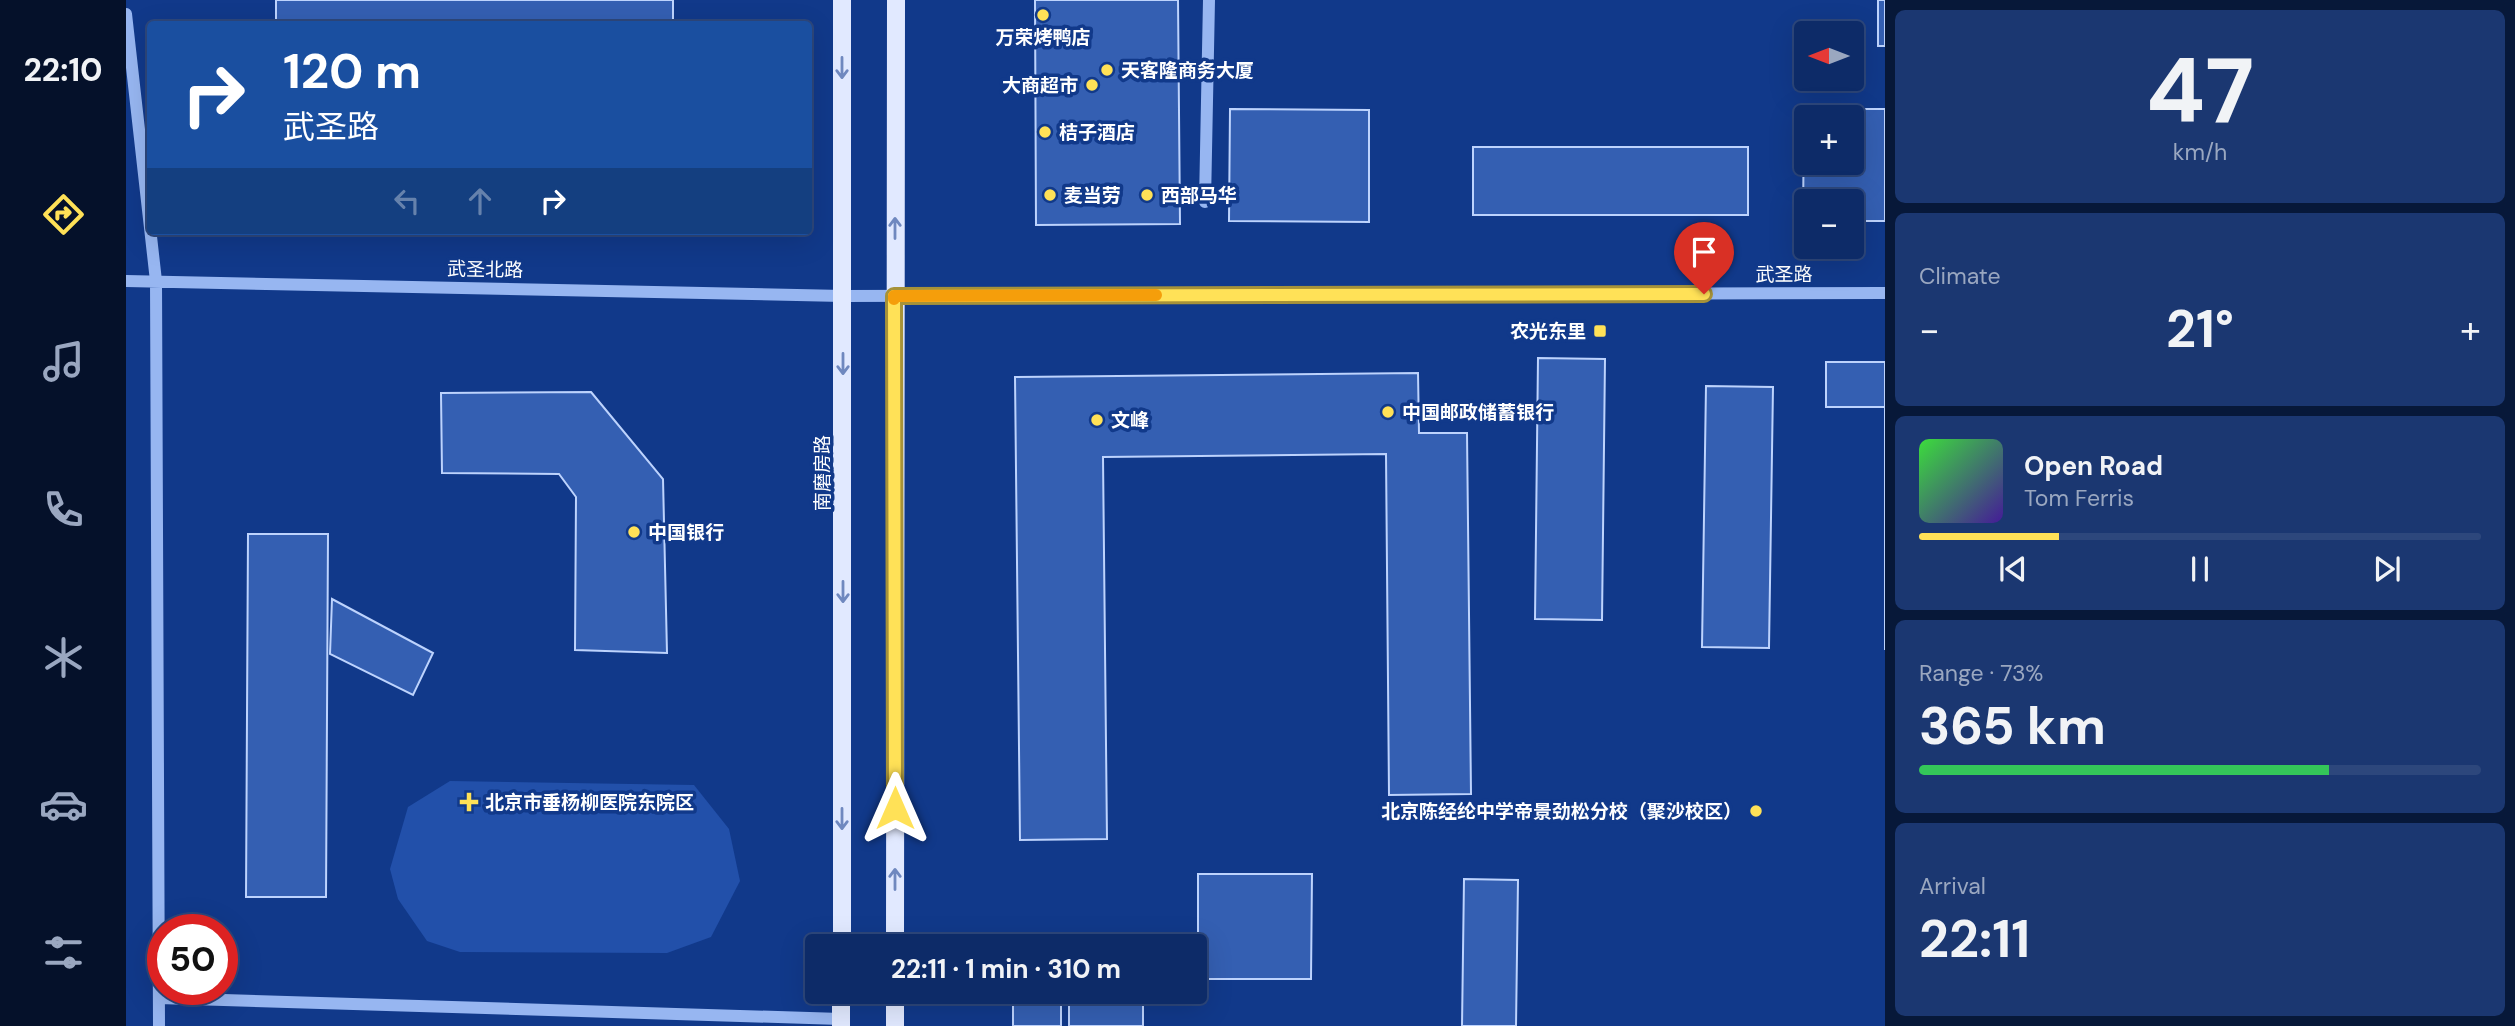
<!DOCTYPE html>
<meta charset="utf-8">
<style>
body{margin:0;font-family:"DM Sans","Noto Sans SC",sans-serif;background:#1b3771;color:#f1f3f6;height:100vh;display:flex;flex-direction:column;font-size:26px;white-space:nowrap}
*{box-sizing:border-box;margin:0}
p{font-size:23px;color:#9aa7c0}
.icon{flex:none;width:38px;height:38px;fill:none;stroke:currentColor;stroke-width:2;stroke-linecap:round;stroke-linejoin:round}
.map{position:relative;flex:1;overflow:hidden}
.drawer{display:flex;flex-direction:column;gap:10px;padding:10px;background:#071839;width:630px}
.drawer>*{flex:none}
.hud{position:absolute;left:21px;top:21px;width:665px;height:214px;border-radius:7px;box-shadow:0 7px 28px #0002,0 0 0 2px #2d477c;background:#1a4fa0;color:#fff;overflow:hidden}
.needle{width:46px;rotate:270deg}
.buttons{position:absolute;left:1668px;top:21px;display:grid;gap:14px}
.buttons a{display:grid;place-items:center;width:70px;height:70px;border-radius:7px;background:#0d2b68;box-shadow:0 7px 28px #0002,0 0 0 2px #2d477c;font-size:35px}
.speed{position:absolute;left:21px;top:914px;display:flex;gap:14px;font-size:35px;font-weight:700;text-align:center}
.speed>*{display:grid;place-content:center;width:91px;height:91px;border-radius:50%;background:#0d2b68;box-shadow:0 7px 28px #0002,0 0 0 2px #2d477c;line-height:1}
.speed .limit{border:10px solid #d22;background:#fff;color:#111}
.pin{position:absolute;display:grid;place-items:center;width:60px;height:60px;color:#fff;margin:-72px -30px;border-radius:50% 50% 50% 0;rotate:-45deg;box-shadow:0 0 7px #0007}
.pin .icon{rotate:45deg}
.me{position:absolute;width:77px;margin:-38px;rotate:0deg;stroke-linejoin:round;filter:drop-shadow(0 0 5px #0008)}
.turn{display:flex;align-items:center;gap:24px;height:147px;padding:0 21px;font-size:32px}
.turn .icon{width:91px;height:91px;stroke-width:2.5}
.turn b{display:block;font-size:49px;line-height:60px}
.lanes{display:flex;align-items:center;height:66px;padding:0 21px;background:#0003;justify-content:center;gap:35px;direction:ltr}
.lanes .off{opacity:.35}
.big{font-size:52px;font-weight:700;line-height:1.1}
.drawer .tile{flex:1;display:flex;flex-direction:column;justify-content:center;gap:10px;min-width:0;padding:0 24px;border-radius:10px;background:#1b3771}
.drawer .dial{align-items:center;gap:0}
.dial b{font-size:91px;line-height:1}
.song{display:flex;align-items:center;gap:21px}
.cover{width:84px;height:84px;border-radius:10px;background:linear-gradient(135deg,hsl(120 70% 55%),hsl(260 70% 35%))}
.played{height:7px;border-radius:4px;background:linear-gradient(90deg,#ffe157 25%,#2d477c 25%)}
.keys{display:flex;justify-content:space-around;direction:ltr}
.heat{display:flex;justify-content:space-between;align-items:center;font-size:38px;direction:ltr}
.charge{height:10px;border-radius:5px;background:linear-gradient(90deg,#34c759 73%,#2d477c 0)}
.trip{position:absolute;left:679px;top:934px;width:402px;height:70px;border-radius:7px;background:#0d2b68;box-shadow:0 7px 28px #0002,0 0 0 2px #2d477c;font-weight:700;line-height:70px;text-align:center}
main{display:flex;flex:1;min-height:0}
.menu{display:flex;flex-direction:column;width:126px;justify-content:space-around;align-items:center;background:#05112a;color:#9aa7c0}
.menu .icon{width:49px;height:49px}
.menu .on{color:#ffe157}
.menu b{font-size:32px;color:#f1f3f6}
.map>svg:first-child{display:block}
.green{fill:#2250aa}
.building{fill:#345fb2;stroke:#bdd3fd;stroke-width:2;fill-rule:evenodd}
.lines{fill:none;stroke-linecap:round;stroke-linejoin:round}
.minor{stroke:#97b6f1;stroke-width:12}
.major{stroke:#e1e9ff;stroke-width:18}
.oneway{stroke:#6f88bf}
.route-casing{stroke:#a69239;stroke-width:18}
.route{stroke:#ffe157;stroke-width:12}
.slow{stroke:#f59e0b;stroke-width:12}
.poi-dot{fill:#ffe157;stroke:#11398a;stroke-width:2.5}
.labels{text-anchor:middle;stroke-width:7;stroke-linejoin:round;paint-order:stroke}
.poi-label{font-size:19px;font-weight:bold;fill:#fff;stroke:#11398a;text-anchor:start}
.street-label{font-size:19px;fill:#fff;stroke:#11398a}
</style>
<main>
<nav class="menu">
<b>22:10</b>
<svg class="icon on" aria-label="directions" viewBox="0 0 24 24"><path d="M12 3l9 9-9 9-9-9zM9 14v-3h6M13 9l2 2-2 2"/></svg>
<svg class="icon" aria-label="music" viewBox="0 0 24 24"><path d="M9 18V5l10-2v13"/><circle cx="6" cy="18" r="3"/><circle cx="16" cy="16" r="3"/></svg>
<svg class="icon" aria-label="phone" viewBox="0 0 24 24"><path d="M5 4h4l2 5-3 2q2 4 5 5l2-3 5 2v4C11 20 4 13 5 4z"/></svg>
<svg class="icon" aria-label="climate" viewBox="0 0 24 24"><path d="M12 3v18M4 7l16 10M4 17L20 7"/></svg>
<svg class="icon" aria-label="car" viewBox="0 0 24 24"><path d="M5 17H2v-5l4-1 3-4h7l3 4 3 1v5h-3M9 17h6M6 11h13"/><circle cx="7" cy="17" r="2"/><circle cx="17" cy="17" r="2"/></svg>
<svg class="icon" aria-label="filters" viewBox="0 0 24 24"><path d="M4 7h16M4 17h16"/><circle cx="9" cy="7" r="2"/><circle cx="15" cy="17" r="2"/></svg>
</nav>
<div class="map">
<svg width="1759" height="1026" viewBox="0 0 1759 1026">
<rect width="100%" height="100%" fill="#11398a"/>
<path class="green" d="M324 781 568 785 603 829 614 881 585 937 541 953 334 952 301 941 272 899 264 869 282 807Z"/>
<path class="building" d="M150 0H547V24H150Z
M909 0H1052L1054 224 910 225Z
M1752 0H1759V46H1752Z
M1104 109 1243 110V222L1103 221Z
M1678 109H1759V221H1726V201H1680V221H1677ZM1680 117H1726V163H1680Z
M1347 147H1622V215H1347Z
M1412 358 1479 359 1476 620 1409 619Z
M1700 362H1759V650V407H1700Z
M1292 373 1293 433H1341L1345 794 1263 795 1260 454 977 457 981 839 894 840 889 377Z
M1580 386 1647 387 1643 648 1576 647Z
M465 392 537 479 541 653 449 650 450 497 433 474 316 473 315 393Z
M122 534H202L200 897H120Z
M206 599 307 653 287 695 204 654Z
M1072 874H1186L1185 979H1072Z
M1338 879 1392 880 1390 1026H1336Z
M935 995V1026H887V996Z
M943 999H1017V1026H943Z"/>
<g class="lines">
<path class="minor" d="M0 14 30 281 33 1026
M1079 202 1083 0
M0 281 717 296 1759 293
M33 998 715 1019"/>
<path class="major" d="M716 947V0
M769 947 770 0
M769 992V1026
M715 1026V992"/>
</g>
<defs><path id="oneway-shaft" d="M-6 0H5M1.5-3L5.5 0L1.5 3" fill="none" stroke-width="1.6" stroke-linecap="round" stroke-linejoin="round" transform="scale(1.75)"/></defs>
<g class="oneway">
<use href="#oneway-shaft" transform="translate(716 68) rotate(90)"/>
<use href="#oneway-shaft" transform="translate(769 228) rotate(-90)"/>
<use href="#oneway-shaft" transform="translate(717 364) rotate(90)"/>
<use href="#oneway-shaft" transform="translate(717 592) rotate(90)"/>
<use href="#oneway-shaft" transform="translate(716 819) rotate(90)"/>
<use href="#oneway-shaft" transform="translate(769 879) rotate(-90)"/>
</g>
<g class="lines">
<defs>
<path id="route" d="M769 808 768 296 1578 294"/>
</defs>
<use href="#route" class="route-casing"/>
<use href="#route" class="route"/>
<path class="slow" d="M768 299V296L1030 295"/>
</g>
<g class="poi-dot">
<circle cx="917" cy="15" r="7"/>
<circle cx="981" cy="70" r="7"/>
<circle cx="966" cy="85" r="7"/>
<circle cx="919" cy="132" r="7"/>
<circle cx="924" cy="195" r="7"/>
<circle cx="1021" cy="195" r="7"/>
<rect x="1467" y="324" width="14" height="14" rx="3.5"/>
<circle cx="1262" cy="412" r="7"/>
<circle cx="971" cy="420" r="7"/>
<circle cx="508" cy="532" r="7"/>
<path d="M339.5 791.5h7v7h7v7h-7v7h-7v-7h-7v-7h7z"/>
<circle cx="1630" cy="811" r="7"/>
</g>
<g class="labels">
<g class="poi-label">
<text x="917" y="44" text-anchor="middle">万荣烤鸭店</text>
<text x="995" y="77">天客隆商务大厦</text>
<text x="952" y="92" text-anchor="end">大商超市</text>
<text x="933" y="139">桔子酒店</text>
<text x="938" y="202">麦当劳</text>
<text x="1035" y="202">西部马华</text>
<text x="1460" y="338" text-anchor="end">农光东里</text>
<text x="1276" y="419">中国邮政储蓄银行</text>
<text x="985" y="427">文峰</text>
<text x="522" y="539">中国银行</text>
<text x="359" y="809">北京市垂杨柳医院东院区</text>
<text x="1616" y="818" text-anchor="end">北京陈经纶中学帝景劲松分校（聚沙校区）</text>
</g>
<g class="street-label">
<text transform="translate(359 269) rotate(1)" y="7">武圣北路</text>
<text x="1658" y="281">武圣路</text>
<text transform="translate(696 473) rotate(-90)" y="7">南磨房路</text>
</g>
</g>
</svg>
<div class="buttons">
<a><svg class="needle" viewBox="-14 -14 28 28"><path d="M0-13l5 13h-10z" fill="#e53935"/><path d="M0 13l5-13h-10z" fill="#9aa7c0"/></svg></a>
<a>+</a>
<a>−</a>
</div>
<div class="speed"><div class="limit">50</div></div>
<div class="pin" style="left:1578px;top:294px;background:#d93025"><svg class="icon" aria-label="arrive" viewBox="0 0 24 24"><path d="M6 21V4h12l-3 4 3 4H6"/></svg></div>
<svg class="me" style="left:769px;top:808px" viewBox="-20 -20 40 40"><path d="M0-17L14 15 0 8-14 15z" fill="#ffe157" stroke="#fff" stroke-width="4"/></svg>
<div class="trip">22:11 · 1 min · 310 m</div>
<div class="hud">
<div class="turn"><svg class="icon" aria-label="right" viewBox="0 0 24 24"><path d="M7 20v-9h11M14 6l5 5-5 5"/></svg><div><b>120 m</b>武圣路</div></div>
<div class="lanes"><svg class="icon off" aria-label="left" viewBox="0 0 24 24"><path d="M17 20v-9H6M10 6l-5 5 5 5"/></svg><svg class="icon off" aria-label="ahead" viewBox="0 0 24 24"><path d="M12 20V5M6 11l6-6 6 6"/></svg><svg class="icon" aria-label="right" viewBox="0 0 24 24"><path d="M7 20v-9h11M14 6l5 5-5 5"/></svg></div>
</div>
</div>
<section class="drawer">
<div class="tile dial"><b>47</b><p>km/h</p></div>
<div class="tile"><p>Climate</p>
<div class="heat"><a>−</a><b class="big">21°</b><a>+</a></div>
</div>
<div class="tile">
<div class="song"><i class="cover"></i><div><b>Open Road</b><p>Tom Ferris</p></div></div>
<div class="played"></div>
<div class="keys"><svg class="icon" aria-label="previous" viewBox="0 0 24 24"><path d="M18 5L8 12l10 7zM5 5v14"/></svg><svg class="icon" aria-label="pause" viewBox="0 0 24 24"><path d="M8 5v14M16 5v14"/></svg><svg class="icon" aria-label="next" viewBox="0 0 24 24"><path d="M6 5l10 7-10 7zM19 5v14"/></svg></div>
</div>
<div class="tile"><p>Range · 73%</p><b class="big">365 km</b><div class="charge"></div></div>
<div class="tile"><p>Arrival</p><b class="big">22:11</b></div>
</section>
</main>
